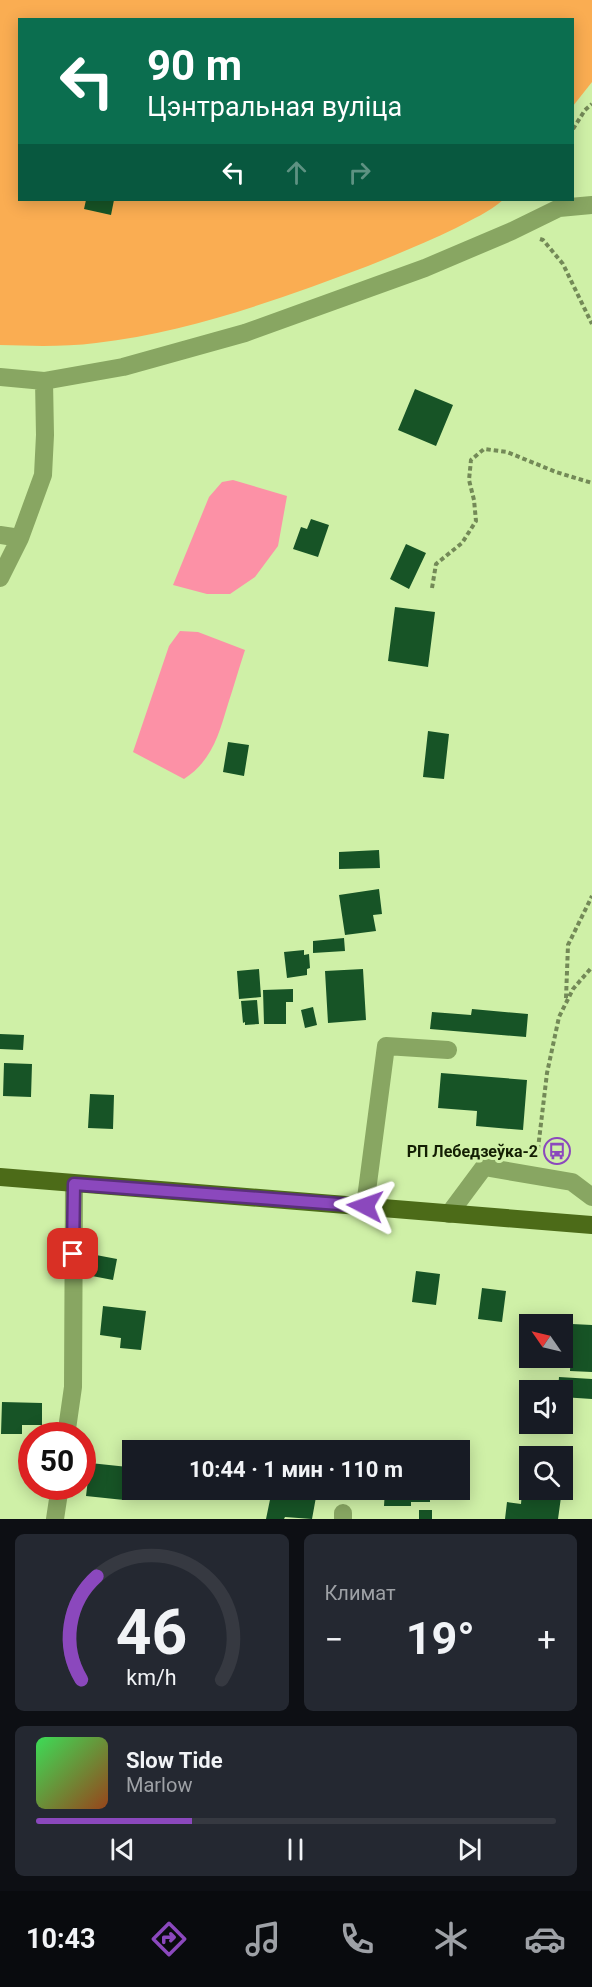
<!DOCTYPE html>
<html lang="ru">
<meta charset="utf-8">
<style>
body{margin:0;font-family:Roboto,sans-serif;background:#242831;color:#f1f3f6;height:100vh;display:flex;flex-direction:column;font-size:22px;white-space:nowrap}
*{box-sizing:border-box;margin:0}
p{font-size:20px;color:#9ea1a6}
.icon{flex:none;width:33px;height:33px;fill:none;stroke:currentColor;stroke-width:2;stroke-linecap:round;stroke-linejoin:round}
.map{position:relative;height:1519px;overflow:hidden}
.sheet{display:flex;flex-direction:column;gap:15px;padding:15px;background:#0d0f14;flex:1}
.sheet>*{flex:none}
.banner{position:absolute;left:18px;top:18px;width:556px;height:183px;border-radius:0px;box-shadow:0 3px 15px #0003;background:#0b6e4f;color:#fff;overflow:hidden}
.needle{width:39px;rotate:304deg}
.tools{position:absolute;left:519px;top:1314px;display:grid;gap:12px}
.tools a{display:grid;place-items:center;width:54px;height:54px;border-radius:0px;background:#171b24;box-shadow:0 3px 15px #0003;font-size:30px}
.speed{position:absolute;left:18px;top:1422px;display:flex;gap:12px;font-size:30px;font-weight:700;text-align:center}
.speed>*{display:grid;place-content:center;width:78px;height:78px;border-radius:50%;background:#171b24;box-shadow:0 3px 15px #0003;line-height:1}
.speed .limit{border:9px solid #d22;background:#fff;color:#111}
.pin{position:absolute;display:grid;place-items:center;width:51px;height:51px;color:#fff;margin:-26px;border-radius:12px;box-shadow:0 3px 9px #0006}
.me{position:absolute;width:66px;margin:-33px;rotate:274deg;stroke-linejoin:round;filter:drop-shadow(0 0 4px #0008)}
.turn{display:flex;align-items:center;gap:21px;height:126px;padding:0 30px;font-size:27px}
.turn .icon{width:78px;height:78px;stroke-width:2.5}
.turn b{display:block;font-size:42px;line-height:51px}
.lanes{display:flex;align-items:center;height:57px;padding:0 30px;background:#0003;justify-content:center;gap:30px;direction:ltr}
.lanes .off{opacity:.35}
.big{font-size:45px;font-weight:700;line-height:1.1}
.sheet .card{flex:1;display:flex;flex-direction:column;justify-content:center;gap:9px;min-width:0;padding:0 21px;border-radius:9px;background:#242831}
.sheet .dial{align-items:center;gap:0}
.dial svg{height:156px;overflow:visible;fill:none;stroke:#363941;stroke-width:7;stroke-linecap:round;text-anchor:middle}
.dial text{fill:#f1f3f6;stroke:none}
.song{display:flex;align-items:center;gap:18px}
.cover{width:72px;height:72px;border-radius:9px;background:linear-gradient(135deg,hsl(130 70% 55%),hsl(20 70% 35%))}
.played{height:6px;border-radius:3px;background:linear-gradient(90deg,#8b48bd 30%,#363941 30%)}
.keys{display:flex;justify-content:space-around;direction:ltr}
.heat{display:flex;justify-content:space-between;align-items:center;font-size:33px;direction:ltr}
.sheet .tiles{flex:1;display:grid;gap:15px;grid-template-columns:1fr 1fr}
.card:last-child{grid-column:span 2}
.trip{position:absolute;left:122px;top:1440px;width:348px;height:60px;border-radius:0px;background:#171b24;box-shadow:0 3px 15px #0003;font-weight:700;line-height:60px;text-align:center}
.menu{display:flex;height:96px;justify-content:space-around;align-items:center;background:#090b0e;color:#9ea1a6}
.menu .icon{width:42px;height:42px}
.menu .on{color:#8b48bd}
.menu b{font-size:27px;color:#f1f3f6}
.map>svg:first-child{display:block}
.green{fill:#faad52}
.water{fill:#fc91a6}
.building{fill:#175426}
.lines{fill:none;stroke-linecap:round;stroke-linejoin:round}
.path{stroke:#738957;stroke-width:4;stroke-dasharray:4.5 3;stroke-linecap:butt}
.minor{stroke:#88a662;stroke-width:18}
.major{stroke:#4c6b18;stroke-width:18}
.route-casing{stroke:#5a2f7b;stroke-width:15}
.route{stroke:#8b48bd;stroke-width:10}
.labels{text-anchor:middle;stroke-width:6;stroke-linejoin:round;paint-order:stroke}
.poi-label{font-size:16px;font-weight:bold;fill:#131e03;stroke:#cff0a7;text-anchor:end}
</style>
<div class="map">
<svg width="592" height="1519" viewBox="0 0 592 1519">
<rect width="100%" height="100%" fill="#cff0a7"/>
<path class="green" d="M0 0H592V82L573 106V20H20V200H503C489 212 473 219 456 228 427 242 398 254 368 266 280 299 190 332 96 343 64 347 32 346 0 345Z"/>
<path class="water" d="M233 480 287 496 278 546 255 577 230 594H207L173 585 209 497 222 482Z
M180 631 198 632 245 650C239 668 234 686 228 704 219 734 212 761 184 779L133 752 169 646Z"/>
<path class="building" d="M86 200H114L111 215 84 209Z
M415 389 453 405 436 446 398 430Z
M311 519 329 525 318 557 293 549 301 527 307 529Z
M406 544 426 553 409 589 390 579Z
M395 607 435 612 428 667 388 661Z
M428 731 449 734 444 779 423 777Z
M228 742 249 745 244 776 223 772Z
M379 850 380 868 339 869V852Z
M379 889 382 914 373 915 376 931 345 935 339 895Z
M344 938 345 951 313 953V941Z
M304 950V955L309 954 310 968 307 969V975L287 978 284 952Z
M259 969 261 997 239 999 237 971Z
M363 969 366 1020 328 1023 325 971Z
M293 989V1002H286V1024H264L263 990Z
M257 1000 259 1024 245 1025V1022L243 1023 241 1001Z
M313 1007 317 1025 305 1028 301 1010Z
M472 1009 528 1014 526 1037 430 1029 432 1012 471 1015Z
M0 1034 24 1035 23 1050 0 1049Z
M4 1063 32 1064 31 1097 3 1096Z
M441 1073 527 1080 523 1130 476 1126 477 1111 438 1108Z
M90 1094 114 1095 113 1129 88 1128Z
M96 1255 117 1259 113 1280 92 1276Z
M416 1271 440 1274 436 1305 412 1302Z
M482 1288 506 1291 502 1322 478 1319Z
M103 1306 146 1311 141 1350 120 1348 121 1338 100 1335Z
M572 1324 592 1325V1372L570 1371Z
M559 1377 592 1379V1399L562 1397V1390H558Z
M2 1402 42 1403V1425H22V1434H1Z
M90 1463 128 1467 124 1500 86 1496Z
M272 1490 316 1497 312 1519 285 1517 284 1519H266Z
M385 1490H430V1502H411V1506H384Z
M522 1492 561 1497 558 1519H505L507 1502 521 1504Z
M419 1510H432V1519H419Z"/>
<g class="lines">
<path class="path" d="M573 129 585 110 592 104
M540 239 543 240 563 264 592 324
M432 588 436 564 462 543 476 521 474 500 469 480 471 460 484 449 507 452 556 472 592 483
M566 998 568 945 592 896
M537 1157 547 1073 559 1017 573 989 592 967"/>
<path class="minor" d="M0 377 44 381 123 367 245 333 425 268 512 231 559 208 592 205
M0 535 20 538 43 475 45 435 44 381
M0 578 20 538
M365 1206 386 1046 448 1050
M449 1214 484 1167 572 1182 592 1197
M66 1436 73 1387 74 1184
M55 1519 60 1486
M343 1519V1513"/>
<path class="major" d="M0 1177 592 1225"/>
</g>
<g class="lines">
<defs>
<path id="route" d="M73 1254 74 1184 365 1206"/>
</defs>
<use href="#route" class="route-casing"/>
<use href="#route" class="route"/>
</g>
<defs>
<symbol id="bus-ring" viewBox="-11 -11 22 22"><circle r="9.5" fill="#cff0a7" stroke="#8b48bd" stroke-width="1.5"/><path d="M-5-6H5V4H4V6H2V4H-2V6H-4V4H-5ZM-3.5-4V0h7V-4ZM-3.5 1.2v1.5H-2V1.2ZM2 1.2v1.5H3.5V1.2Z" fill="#8b48bd"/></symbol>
</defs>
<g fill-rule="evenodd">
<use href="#bus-ring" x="542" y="1136" width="30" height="30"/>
</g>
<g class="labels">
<g class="poi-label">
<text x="538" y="1157">РП Лебедзеўка-2</text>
</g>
</g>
</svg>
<div class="tools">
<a><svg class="needle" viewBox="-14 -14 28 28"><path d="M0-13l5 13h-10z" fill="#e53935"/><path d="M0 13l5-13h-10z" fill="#9ea1a6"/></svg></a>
<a><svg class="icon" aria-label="sound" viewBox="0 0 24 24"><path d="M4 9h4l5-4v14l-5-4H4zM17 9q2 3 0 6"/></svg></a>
<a><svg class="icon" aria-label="search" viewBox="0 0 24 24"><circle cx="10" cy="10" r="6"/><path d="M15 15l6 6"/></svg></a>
</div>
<div class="speed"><div class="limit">50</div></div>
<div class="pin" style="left:73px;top:1254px;background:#d93025"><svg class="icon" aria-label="arrive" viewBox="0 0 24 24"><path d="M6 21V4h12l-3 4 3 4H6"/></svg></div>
<svg class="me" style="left:365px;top:1206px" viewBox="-20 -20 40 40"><path d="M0-17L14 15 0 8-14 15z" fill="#8b48bd" stroke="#fff" stroke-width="4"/></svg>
<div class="trip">10:44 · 1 мин · 110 m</div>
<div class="banner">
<div class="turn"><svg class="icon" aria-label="left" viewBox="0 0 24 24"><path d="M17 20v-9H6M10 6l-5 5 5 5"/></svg><div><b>90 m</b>Цэнтральная вуліца</div></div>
<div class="lanes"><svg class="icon" aria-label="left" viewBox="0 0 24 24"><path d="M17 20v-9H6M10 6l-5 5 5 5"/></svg><svg class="icon off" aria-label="ahead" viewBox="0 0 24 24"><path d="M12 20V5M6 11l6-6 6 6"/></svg><svg class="icon off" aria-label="right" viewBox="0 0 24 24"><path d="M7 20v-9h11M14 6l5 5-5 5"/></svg></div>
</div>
</div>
<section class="sheet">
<div class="tiles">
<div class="card dial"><svg viewBox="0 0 100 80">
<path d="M14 69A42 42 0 1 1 86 69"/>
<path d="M14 69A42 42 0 0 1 22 16" stroke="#8b48bd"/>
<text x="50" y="56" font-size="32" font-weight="700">46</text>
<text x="50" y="72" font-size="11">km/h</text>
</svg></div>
<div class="card"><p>Климат</p>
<div class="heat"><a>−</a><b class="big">19°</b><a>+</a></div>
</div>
<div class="card">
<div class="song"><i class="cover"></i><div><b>Slow Tide</b><p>Marlow</p></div></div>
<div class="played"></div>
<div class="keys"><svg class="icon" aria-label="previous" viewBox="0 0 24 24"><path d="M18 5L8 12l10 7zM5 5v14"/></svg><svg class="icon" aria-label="pause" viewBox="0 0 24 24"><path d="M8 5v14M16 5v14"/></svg><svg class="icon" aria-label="next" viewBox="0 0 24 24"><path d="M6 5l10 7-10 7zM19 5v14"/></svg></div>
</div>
</div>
</section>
<nav class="menu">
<b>10:43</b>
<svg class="icon on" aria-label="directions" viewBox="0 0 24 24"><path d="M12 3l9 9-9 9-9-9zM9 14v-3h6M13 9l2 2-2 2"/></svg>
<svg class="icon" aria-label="music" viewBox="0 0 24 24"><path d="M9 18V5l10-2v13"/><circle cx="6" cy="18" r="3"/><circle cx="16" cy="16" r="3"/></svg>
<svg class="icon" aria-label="phone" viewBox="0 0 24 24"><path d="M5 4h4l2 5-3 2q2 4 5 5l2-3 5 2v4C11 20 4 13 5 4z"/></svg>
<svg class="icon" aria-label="climate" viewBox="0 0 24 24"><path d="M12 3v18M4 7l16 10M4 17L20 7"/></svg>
<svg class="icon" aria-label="car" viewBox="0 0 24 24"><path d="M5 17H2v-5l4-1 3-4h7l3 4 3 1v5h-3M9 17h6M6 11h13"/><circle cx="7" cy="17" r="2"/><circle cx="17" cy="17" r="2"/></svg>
</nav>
